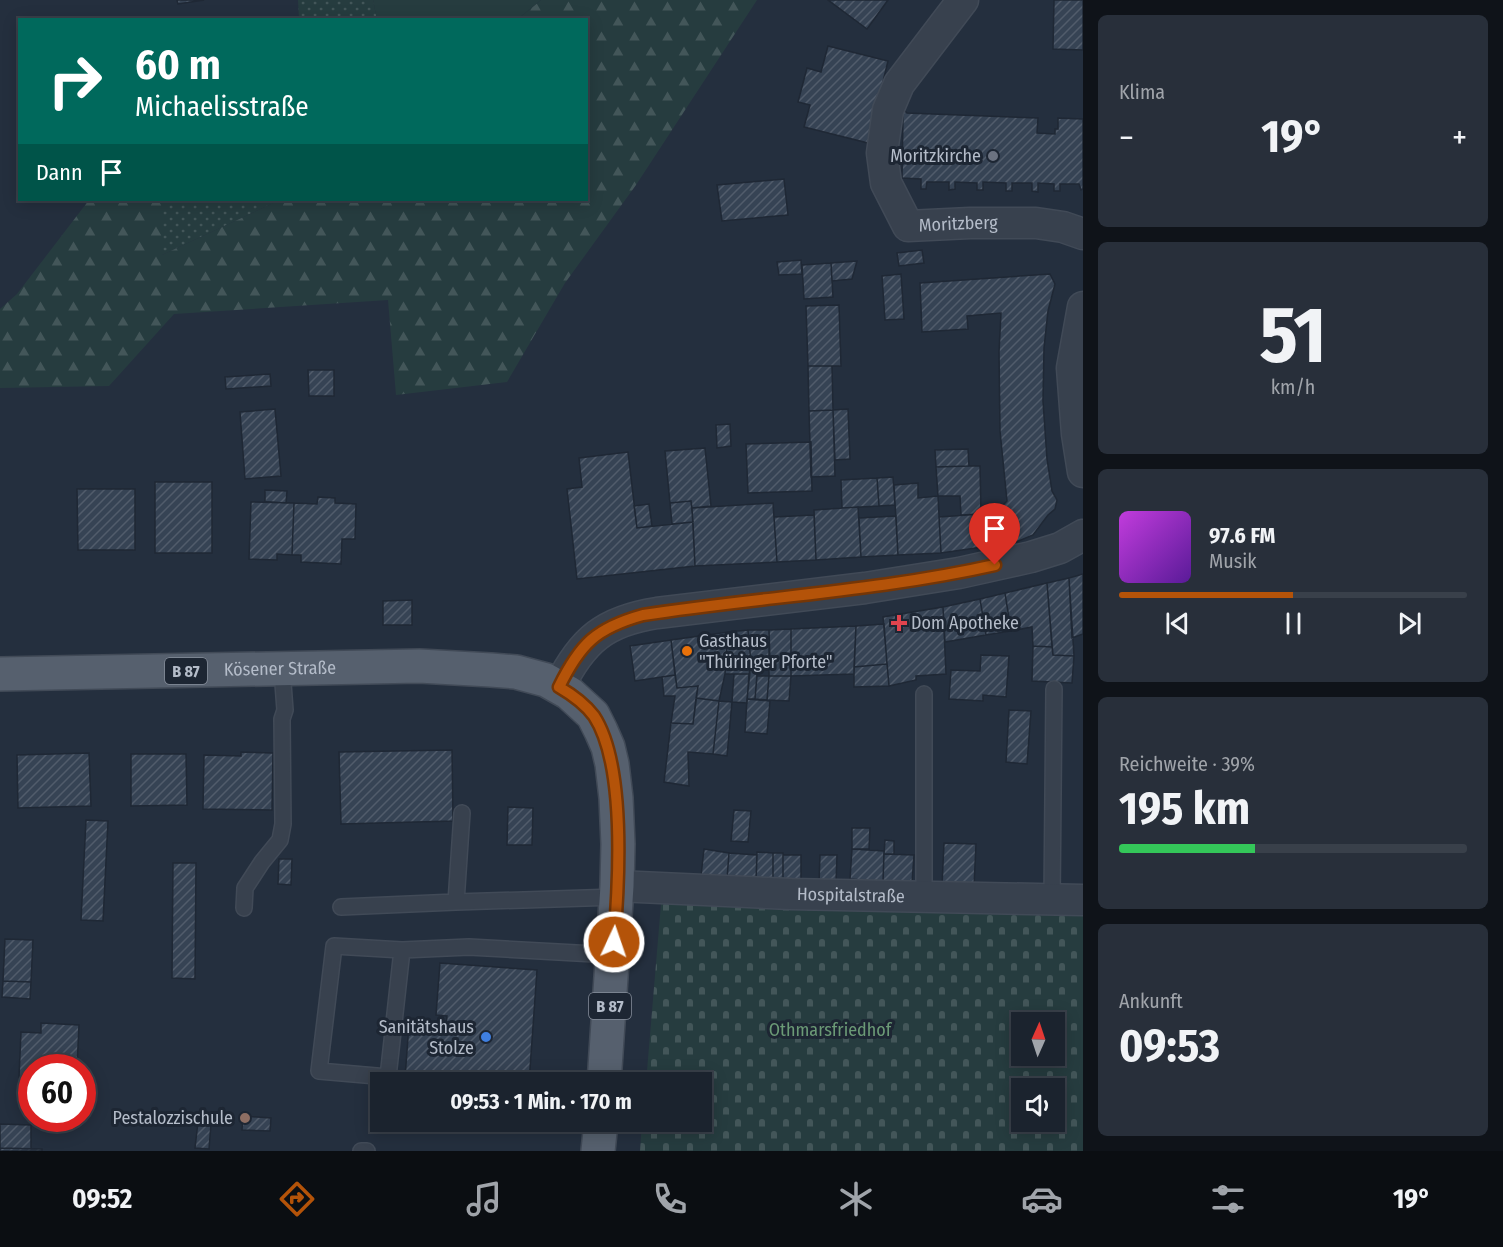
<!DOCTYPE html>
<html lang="de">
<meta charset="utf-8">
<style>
body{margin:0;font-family:"Fira Sans Condensed",sans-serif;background:#282f3a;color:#f1f3f6;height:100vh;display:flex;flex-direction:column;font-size:22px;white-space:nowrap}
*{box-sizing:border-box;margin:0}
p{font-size:20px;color:#a0a4aa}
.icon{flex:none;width:33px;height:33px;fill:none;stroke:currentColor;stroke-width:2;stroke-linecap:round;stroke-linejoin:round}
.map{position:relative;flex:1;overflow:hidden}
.panel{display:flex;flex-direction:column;gap:15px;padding:15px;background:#0f1319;width:420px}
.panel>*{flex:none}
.banner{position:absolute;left:18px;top:18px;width:570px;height:183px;border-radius:0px;box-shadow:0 3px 15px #0003,0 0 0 2px #39404a;background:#00695c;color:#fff;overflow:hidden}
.needle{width:39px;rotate:3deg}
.tools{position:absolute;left:1011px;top:1012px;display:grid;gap:12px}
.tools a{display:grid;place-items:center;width:54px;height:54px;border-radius:0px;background:#1b232e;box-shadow:0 3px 15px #0003,0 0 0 2px #39404a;font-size:30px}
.speed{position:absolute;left:18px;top:1054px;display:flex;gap:12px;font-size:30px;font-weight:700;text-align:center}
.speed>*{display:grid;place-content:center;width:78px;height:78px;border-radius:50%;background:#1b232e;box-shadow:0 3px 15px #0003,0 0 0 2px #39404a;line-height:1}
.speed .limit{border:9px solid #d22;background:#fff;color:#111}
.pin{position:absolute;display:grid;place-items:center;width:51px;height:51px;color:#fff;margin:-62px -26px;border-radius:50% 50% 50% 0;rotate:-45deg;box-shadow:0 0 6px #0007}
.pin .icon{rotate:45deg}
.me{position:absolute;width:66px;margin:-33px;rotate:3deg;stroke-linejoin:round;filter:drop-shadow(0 0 4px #0008)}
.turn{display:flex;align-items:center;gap:21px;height:126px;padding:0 18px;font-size:27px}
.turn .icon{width:78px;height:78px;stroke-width:2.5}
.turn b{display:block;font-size:42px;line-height:51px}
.then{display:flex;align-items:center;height:57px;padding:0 18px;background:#0003;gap:12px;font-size:22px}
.big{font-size:45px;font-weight:700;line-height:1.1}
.panel .card{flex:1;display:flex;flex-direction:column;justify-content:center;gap:9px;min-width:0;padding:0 21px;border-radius:9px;background:#282f3a}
.panel .dial{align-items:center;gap:0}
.dial b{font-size:78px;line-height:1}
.song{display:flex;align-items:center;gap:18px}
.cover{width:72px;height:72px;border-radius:9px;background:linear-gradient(135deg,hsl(290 70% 55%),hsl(270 70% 35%))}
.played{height:6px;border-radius:3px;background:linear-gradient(90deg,#b45309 50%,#39404a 50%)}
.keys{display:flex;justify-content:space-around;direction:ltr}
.heat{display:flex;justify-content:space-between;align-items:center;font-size:33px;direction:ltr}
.charge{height:9px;border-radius:4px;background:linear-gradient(90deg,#34c759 39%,#39404a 0)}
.trip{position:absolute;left:370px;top:1072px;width:342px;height:60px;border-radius:0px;background:#1b232e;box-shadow:0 3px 15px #0003,0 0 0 2px #39404a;font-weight:700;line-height:60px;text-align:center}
.menu{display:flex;height:96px;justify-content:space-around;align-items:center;background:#0b0e12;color:#a0a4aa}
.menu .icon{width:42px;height:42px}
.menu .current{color:#b45309}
.menu b{font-size:27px;color:#f1f3f6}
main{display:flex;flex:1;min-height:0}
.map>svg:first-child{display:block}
.grass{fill:url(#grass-dots)}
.forest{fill:url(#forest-firs)}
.cemetery{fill:url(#cemetery-stones);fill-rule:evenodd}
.green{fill:#263c3f}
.building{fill:url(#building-hatch);stroke:#1f2835;stroke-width:1.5}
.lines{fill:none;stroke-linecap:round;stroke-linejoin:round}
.service-casing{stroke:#414a57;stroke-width:18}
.minor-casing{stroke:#414a57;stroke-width:33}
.primary-casing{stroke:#414a57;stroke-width:36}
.service{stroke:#38414e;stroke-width:15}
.minor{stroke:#38414e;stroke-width:30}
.primary{stroke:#56606e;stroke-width:33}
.route-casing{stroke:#753606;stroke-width:15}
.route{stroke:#b45309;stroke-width:10}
.worship-dot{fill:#6b7280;stroke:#1d2633;stroke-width:2}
.health-dot{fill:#e0444e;stroke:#1d2633;stroke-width:2}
.food-dot{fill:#e8710a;stroke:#1d2633;stroke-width:2}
.shop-dot{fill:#3f7fe0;stroke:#1d2633;stroke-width:2}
.education-dot{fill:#8d6e63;stroke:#1d2633;stroke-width:2}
.labels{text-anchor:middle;stroke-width:6;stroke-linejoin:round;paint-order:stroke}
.shield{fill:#1d2633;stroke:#878f9c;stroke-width:1.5}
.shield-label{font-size:16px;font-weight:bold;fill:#b4bcc9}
.poi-label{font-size:18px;fill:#b4bcc9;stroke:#1d2633;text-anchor:end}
.street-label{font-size:18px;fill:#b4bcc9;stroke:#1d2633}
.park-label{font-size:18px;fill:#6b9a76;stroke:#1d2633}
</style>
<main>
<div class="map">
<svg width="1083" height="1151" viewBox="0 0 1083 1151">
<defs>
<pattern id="grass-dots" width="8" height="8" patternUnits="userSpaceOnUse" patternTransform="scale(1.5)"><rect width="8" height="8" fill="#263c3f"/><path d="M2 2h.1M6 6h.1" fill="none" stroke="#435659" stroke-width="1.8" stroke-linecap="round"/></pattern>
<pattern id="forest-firs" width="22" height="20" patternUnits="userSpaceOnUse" patternTransform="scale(1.5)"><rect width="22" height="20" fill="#263c3f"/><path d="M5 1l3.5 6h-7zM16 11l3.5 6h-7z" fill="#435659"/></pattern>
<pattern id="cemetery-stones" width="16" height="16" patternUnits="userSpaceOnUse" patternTransform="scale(1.5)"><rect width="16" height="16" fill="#263c3f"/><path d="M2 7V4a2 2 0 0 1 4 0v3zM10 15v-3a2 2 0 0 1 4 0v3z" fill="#435659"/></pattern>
<pattern id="building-hatch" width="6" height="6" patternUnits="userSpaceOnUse" patternTransform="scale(1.5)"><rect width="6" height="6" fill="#364354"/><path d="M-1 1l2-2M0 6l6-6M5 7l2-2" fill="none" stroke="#515c6b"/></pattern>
</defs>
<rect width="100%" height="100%" fill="#242f3e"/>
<path class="grass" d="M298 0H373L377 19H299Z
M162 200H280L162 255Z"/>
<path class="forest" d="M541 0H757L636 185 565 283 507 382 396 395 388 300 174 314 109 386 0 388V309L17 294 89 200H162V255L280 200H586V20L518 19Z"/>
<path class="cemetery" d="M661 904 1083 916V1151H640L642 1122H702V1083H646ZM1022 1023H1054V1056H1022ZM1022 1089H1054V1122H1022Z"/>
<path class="green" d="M373 0H541L518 19 377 20Z"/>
<path class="building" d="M177 0H204L178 4Z
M828 0H888L867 29Z
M1054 0H1083V50L1053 49Z
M828 46 888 61 868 143 804 127 810 105 798 102 807 68 821 72Z
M900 106 907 113 1038 118 1037 133 1055 134V129H1058V118L1083 119V189L1081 190 1079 184H1060V191H1054V184L1038 183V192L1032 191V183H1012V191H1006V183L983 182V190H977V183L955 182V189L949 190V182H927L926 189H921V179L902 178 903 117 896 111Z
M784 179 788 215 722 221 717 185Z
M922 250 924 263 899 266 897 253Z
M801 260 802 274 779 275 777 262Z
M857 261 852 279 832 281 831 263Z
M831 263 833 297 804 299 802 265Z
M901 274 904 319 885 320 882 276Z
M1050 274 1055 284 1048 311 1044 348 1043 401 1047 459 1052 491 1057 500 1055 509 1048 515 1033 535 1016 542 983 547 981 514 996 512 1007 501 1000 431 999 352 1001 313 967 316 968 329 922 332 920 283Z
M839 305 841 366H808L806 306Z
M808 366H832L833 410 809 411Z
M308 370H334V396H309Z
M270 374 271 386 226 389 225 377Z
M275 409 281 476 245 479 240 412Z
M848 409 850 459 835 460 833 410Z
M833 410 835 476 811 477 809 411Z
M730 424 731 446 717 448 716 425Z
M811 442 812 491 748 493 746 444Z
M705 448 711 506 692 508 691 501 670 503 665 451Z
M968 449 969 466 936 467 935 450Z
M628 452 637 528 693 522 695 566 577 579 567 489 582 487 579 458Z
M969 466H980L981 514 961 515 960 496H938L936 467Z
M893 477 895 505 879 506 877 478Z
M877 478 879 506 842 508 841 480Z
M155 482H212V553H155Z
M918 483V498L938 496 941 553 898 555 894 485Z
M77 489H135V550H78Z
M265 490 287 491 286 503 265 502Z
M318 497 335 498V503L356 504 355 539H342L341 564 301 562V555H292L294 503 317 504Z
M691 501 693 522 672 524 670 503Z
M251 502 294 503 292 555 277 554V560L249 559Z
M773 503 777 562 695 566 692 508Z
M649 504 652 526 637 528 634 506Z
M858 507 861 557 816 560 814 510Z
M981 514 983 547 941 553 939 517Z
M814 515 816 560 777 562 774 517Z
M896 516 898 555 861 557 859 518Z
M1083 574V634L1072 638 1069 578Z
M1069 578 1074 656 1053 655 1047 583Z
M1047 583 1052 647 1033 646 1032 627 1011 631 1005 593Z
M1005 593 1011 631 986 635 980 599Z
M980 599 986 635 945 642 943 607Z
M412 600V625H383V601Z
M943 607 946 674 916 676V680L889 686 883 617Z
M884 624 887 664 854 667 856 626Z
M856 626 854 674 791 676V629Z
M791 629V676H769V630Z
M748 630H769L770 662 751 663Z
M748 630 751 663 749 674H725L728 632Z
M728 632 725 674 719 701 696 698 698 686 677 688 671 640Z
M671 640 675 675 635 681 630 646Z
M1033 646 1052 647 1053 655 1074 656 1072 683 1032 681Z
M981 655 1009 656 1006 697 983 695V701L949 699 951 670 980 671Z
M758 662 755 699H747L751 663Z
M887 664 889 686 854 687V667Z
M734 674H749L747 703 732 702Z
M675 675 677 688 698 686 693 724 671 723 675 696H664L662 677Z
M757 676H769L767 700 755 699Z
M769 676H791L789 701 767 700Z
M696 698 719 701 713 754 688 752 689 786 664 782 671 723 693 724Z
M747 699 770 701 767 734 745 732Z
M719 701 732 702 727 756 713 754Z
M1009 710 1031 711 1027 764 1006 762Z
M452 750 453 821 341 824 339 752Z
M241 752 273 753 272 810 203 809 204 755 241 756Z
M89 753 91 806 18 808 17 755Z
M131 754H186L187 805 131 806Z
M508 807 533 808 532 845H507Z
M734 810 751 811 748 842 731 841Z
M86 820 108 821 103 921 81 920Z
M852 828H870L869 849H852Z
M885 840 894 841V854H884Z
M944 843 976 844 974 887 942 886Z
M704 849 729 853 727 879 701 876Z
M852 849 884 851 883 882 850 879Z
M757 852 773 853V882H756Z
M729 853 757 855 756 882 727 879Z
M773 853H783V882H773Z
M884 854 914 855 912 883 883 882Z
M783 855H801V882H783Z
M820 855H837L836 883H819Z
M279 859H292L291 885 278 884Z
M173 863H196L195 979 172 978Z
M5 939 33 940 31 982 3 981Z
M440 963 537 970 529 1083H479L405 1078 409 1024 446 1026 447 1016 436 1015Z
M3 981 31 982 30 999 2 997Z
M41 1023 79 1025 77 1068H32V1078L19 1077 21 1032 41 1033Z
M243 1116 271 1118 270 1131 242 1130Z
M198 1122 211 1124 209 1149 195 1148Z
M0 1124 31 1125V1149L0 1148Z
M0 1148 42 1149V1151H0Z"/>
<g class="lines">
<defs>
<path id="service" d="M924 694V896
M1052 900 1054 689
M456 902 617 897
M341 907 456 902 462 813
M244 908 245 888 262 862 280 840 283 824 282 719 285 710 282 670
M402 950 334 946 319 1071 388 1077 402 950 469 947 613 955
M361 1151H367"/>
<g id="minor">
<path id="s1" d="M963 0 899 84 888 110 882 153 886 183 908 226 970 223H1036L1063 227 1083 234"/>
<path d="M1083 307 1072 368 1077 434 1083 472"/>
<path d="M559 687C582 640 605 621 657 613L865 588 959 573 1031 557 1060 548 1083 535"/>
<path id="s2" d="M617 886 791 894 1083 900"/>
</g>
<g id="primary">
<path id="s3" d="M0 674 419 666 491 670 516 672 546 680 569 693 593 715 601 731 608 747 612 764 616 798 618 844 617 886 604 1083"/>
<path d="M598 1151 601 1122"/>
</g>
</defs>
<use href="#service" class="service-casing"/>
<use href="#minor" class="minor-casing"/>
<use href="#primary" class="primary-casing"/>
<use href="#service" class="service"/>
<use href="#minor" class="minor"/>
<use href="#primary" class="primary"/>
</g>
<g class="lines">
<defs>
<path id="route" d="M614 942C619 883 626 765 594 716 585 704 571 694 559 687 580 644 596 628 643 615 760 597 879 591 995 565"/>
</defs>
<use href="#route" class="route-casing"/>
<use href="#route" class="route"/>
</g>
<circle class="worship-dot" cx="993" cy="156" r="6"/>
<path class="health-dot" d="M896 614h6v6h6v6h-6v6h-6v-6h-6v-6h6z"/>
<circle class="food-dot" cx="687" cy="651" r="6"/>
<circle class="shop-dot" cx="486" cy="1037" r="6"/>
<circle class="education-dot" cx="245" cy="1118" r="6"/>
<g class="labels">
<g class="shield">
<rect x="165" y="658" width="42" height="26" rx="4.5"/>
<rect x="589" y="993" width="42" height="26" rx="4.5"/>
</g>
<g class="shield-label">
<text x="186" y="677">B 87</text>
<text x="610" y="1012">B 87</text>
</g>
<g class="poi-label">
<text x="981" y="162">Moritzkirche</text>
<text x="911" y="629" text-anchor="start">Dom Apotheke</text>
<text x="699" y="647" text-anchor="start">Gasthaus<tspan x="699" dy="21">"Thüringer Pforte"</tspan></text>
<text x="474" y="1033">Sanitätshaus<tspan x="474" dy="21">Stolze</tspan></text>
<text x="233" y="1124">Pestalozzischule</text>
</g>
<g class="street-label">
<text dy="6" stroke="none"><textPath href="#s1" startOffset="306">Moritzberg</textPath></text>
<text dy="6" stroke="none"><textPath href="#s3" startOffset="280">Kösener Straße</textPath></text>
<text dy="6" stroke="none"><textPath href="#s2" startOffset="234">Hospitalstraße</textPath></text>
</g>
<g class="park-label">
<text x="830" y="1036">Othmarsfriedhof</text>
</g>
</g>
</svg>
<div class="tools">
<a><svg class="needle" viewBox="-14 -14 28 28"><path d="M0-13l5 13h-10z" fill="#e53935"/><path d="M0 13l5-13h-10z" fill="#a0a4aa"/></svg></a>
<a><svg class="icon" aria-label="sound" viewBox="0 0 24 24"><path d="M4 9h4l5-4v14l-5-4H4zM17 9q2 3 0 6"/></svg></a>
</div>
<div class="speed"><div class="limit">60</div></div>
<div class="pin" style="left:995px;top:565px;background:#d93025"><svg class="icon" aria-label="arrive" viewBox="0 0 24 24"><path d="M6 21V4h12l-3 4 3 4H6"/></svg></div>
<svg class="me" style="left:614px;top:942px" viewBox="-20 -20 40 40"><circle r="17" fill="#b45309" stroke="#fff" stroke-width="3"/><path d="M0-11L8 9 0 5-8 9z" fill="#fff"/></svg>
<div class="trip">09:53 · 1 Min. · 170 m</div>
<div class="banner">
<div class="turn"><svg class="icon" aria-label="right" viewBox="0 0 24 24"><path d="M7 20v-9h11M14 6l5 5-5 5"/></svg><div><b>60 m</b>Michaelisstraße</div></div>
<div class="then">Dann<svg class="icon" aria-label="arrive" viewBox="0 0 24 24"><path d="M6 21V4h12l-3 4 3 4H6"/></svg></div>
</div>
</div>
<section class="panel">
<div class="card"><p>Klima</p>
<div class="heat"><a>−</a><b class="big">19°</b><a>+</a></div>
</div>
<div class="card dial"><b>51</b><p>km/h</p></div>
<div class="card">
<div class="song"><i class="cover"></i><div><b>97.6 FM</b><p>Musik</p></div></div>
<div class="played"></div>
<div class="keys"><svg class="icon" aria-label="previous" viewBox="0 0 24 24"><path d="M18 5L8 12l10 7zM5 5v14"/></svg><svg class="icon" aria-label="pause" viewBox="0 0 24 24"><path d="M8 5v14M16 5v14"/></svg><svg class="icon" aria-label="next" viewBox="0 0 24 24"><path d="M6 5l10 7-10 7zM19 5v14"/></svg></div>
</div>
<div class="card"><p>Reichweite · 39%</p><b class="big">195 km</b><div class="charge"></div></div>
<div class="card"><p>Ankunft</p><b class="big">09:53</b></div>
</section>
</main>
<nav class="menu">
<b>09:52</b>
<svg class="icon current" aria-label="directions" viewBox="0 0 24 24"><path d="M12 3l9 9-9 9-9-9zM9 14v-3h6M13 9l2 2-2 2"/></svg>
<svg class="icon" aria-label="music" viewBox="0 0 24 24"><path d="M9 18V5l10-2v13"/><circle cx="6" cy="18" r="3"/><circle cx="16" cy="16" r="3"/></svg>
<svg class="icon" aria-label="phone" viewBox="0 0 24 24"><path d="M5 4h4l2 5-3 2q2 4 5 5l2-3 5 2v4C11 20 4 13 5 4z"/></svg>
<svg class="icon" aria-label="climate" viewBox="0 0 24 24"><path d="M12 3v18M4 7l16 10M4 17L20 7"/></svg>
<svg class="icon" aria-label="car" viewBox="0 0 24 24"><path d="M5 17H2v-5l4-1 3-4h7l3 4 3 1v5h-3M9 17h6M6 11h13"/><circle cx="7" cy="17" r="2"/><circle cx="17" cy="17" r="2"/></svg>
<svg class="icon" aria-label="filters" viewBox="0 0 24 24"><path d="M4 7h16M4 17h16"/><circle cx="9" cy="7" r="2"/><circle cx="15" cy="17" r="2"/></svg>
<b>19°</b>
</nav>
